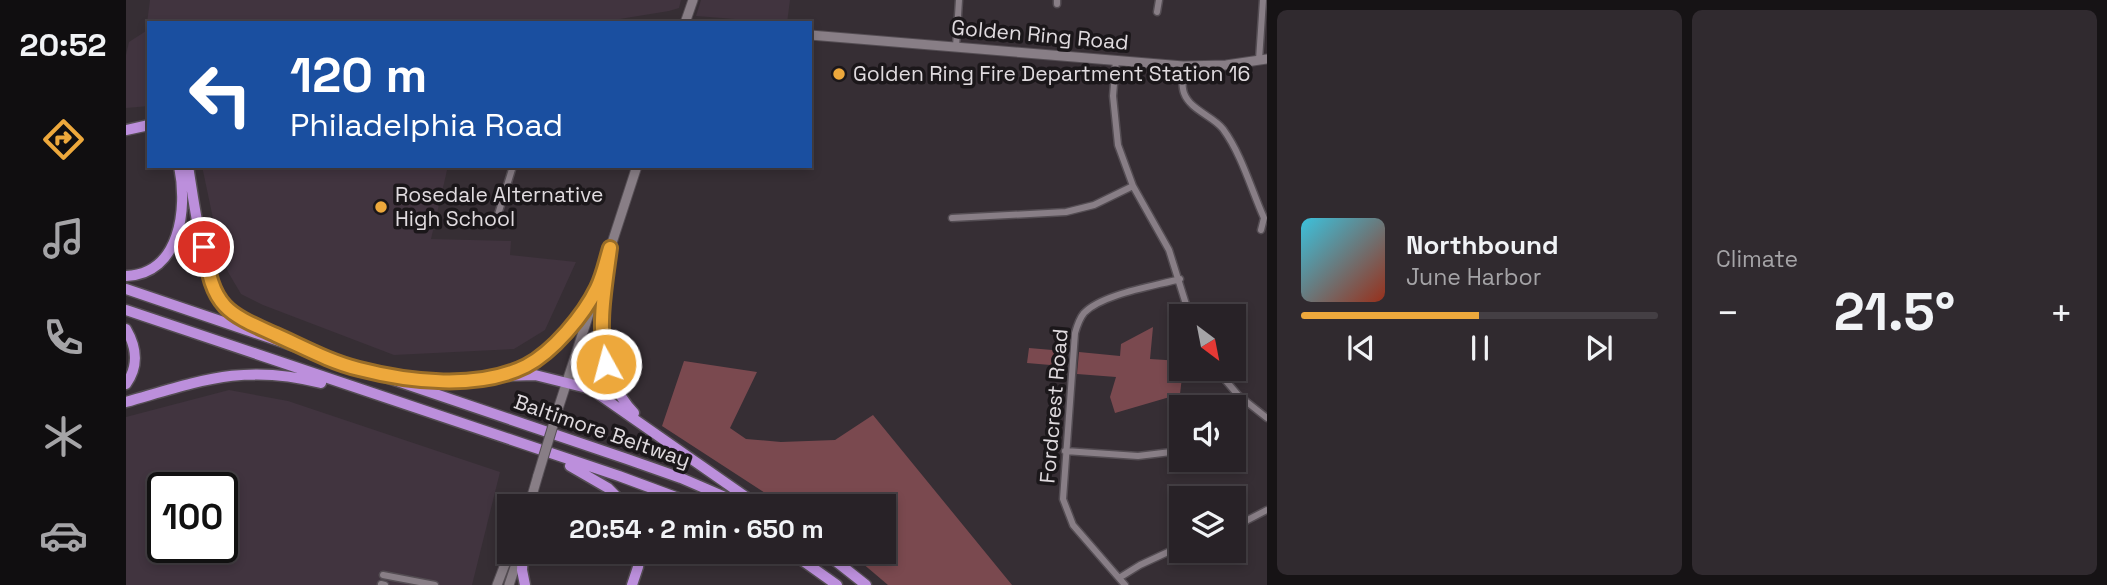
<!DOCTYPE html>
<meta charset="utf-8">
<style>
body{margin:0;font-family:"Space Grotesk",sans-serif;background:#302a2f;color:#f1f3f6;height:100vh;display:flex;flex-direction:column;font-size:26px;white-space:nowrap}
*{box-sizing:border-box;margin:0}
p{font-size:23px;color:#a5a4a7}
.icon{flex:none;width:38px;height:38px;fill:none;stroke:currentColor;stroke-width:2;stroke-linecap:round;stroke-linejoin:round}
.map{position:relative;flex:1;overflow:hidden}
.sheet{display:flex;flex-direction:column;gap:10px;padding:10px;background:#161315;width:840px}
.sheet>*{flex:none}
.guide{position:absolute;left:21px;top:21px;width:665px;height:147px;border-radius:0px;box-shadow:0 4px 10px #0003,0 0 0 2px #443f44;background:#1a4fa0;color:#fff;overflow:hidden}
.needle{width:46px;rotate:148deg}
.controls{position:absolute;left:1043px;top:304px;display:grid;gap:14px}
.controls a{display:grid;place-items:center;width:77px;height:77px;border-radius:0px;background:#282227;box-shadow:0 4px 10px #0003,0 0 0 2px #443f44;font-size:35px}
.speed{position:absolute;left:21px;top:472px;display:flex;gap:14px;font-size:35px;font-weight:700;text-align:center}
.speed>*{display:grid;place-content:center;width:91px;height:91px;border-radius:50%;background:#282227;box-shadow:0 4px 10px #0003,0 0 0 2px #443f44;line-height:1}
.speed .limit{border:4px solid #111;border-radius:10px;background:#fff;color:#111}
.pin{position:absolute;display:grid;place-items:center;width:60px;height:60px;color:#fff;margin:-30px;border:4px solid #fff;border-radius:50%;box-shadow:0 2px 7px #0007}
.me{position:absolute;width:77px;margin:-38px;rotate:353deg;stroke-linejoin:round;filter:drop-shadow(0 0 5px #0008)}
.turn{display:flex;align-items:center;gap:24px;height:147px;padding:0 28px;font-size:32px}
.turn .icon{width:91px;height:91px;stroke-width:2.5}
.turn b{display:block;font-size:49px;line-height:60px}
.big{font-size:52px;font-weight:600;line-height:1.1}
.sheet .card{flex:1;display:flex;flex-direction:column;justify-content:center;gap:10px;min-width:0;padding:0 24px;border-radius:10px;background:#302a2f}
.song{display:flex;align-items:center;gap:21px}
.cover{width:84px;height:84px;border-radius:10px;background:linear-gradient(135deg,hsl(190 70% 55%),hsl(10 70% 35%))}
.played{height:7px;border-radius:4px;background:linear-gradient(90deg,#eda83c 50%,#443f44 50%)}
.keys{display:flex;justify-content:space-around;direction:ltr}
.heat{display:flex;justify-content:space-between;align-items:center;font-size:38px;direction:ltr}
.sheet .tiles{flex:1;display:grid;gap:10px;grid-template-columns:repeat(2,1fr)}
.trip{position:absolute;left:371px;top:494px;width:399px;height:70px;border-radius:0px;background:#282227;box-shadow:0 4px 10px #0003,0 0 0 2px #443f44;font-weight:600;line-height:70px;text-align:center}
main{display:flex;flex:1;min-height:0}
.dock{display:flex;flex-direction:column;width:126px;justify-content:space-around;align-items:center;background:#100e10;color:#a5a4a7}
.dock .icon{width:49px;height:49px}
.dock .active{color:#eda83c}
.dock b{font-size:32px;color:#f1f3f6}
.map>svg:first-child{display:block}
.built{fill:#41343f;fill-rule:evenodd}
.green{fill:#7a494f}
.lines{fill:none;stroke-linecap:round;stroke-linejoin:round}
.street-casing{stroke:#544d53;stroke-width:9}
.secondary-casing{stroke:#544d53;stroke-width:11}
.highway-casing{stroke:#544d53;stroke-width:13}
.street{stroke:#887e86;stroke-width:6}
.secondary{stroke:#887e86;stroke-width:9}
.highway{stroke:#bc8fdc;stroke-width:10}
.secondary-bridge-casing{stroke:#544d53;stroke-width:11;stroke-linecap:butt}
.secondary-bridge{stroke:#887e86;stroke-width:9}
.route-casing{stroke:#9a6d27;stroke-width:18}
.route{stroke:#eda83c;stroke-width:12}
.poi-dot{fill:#eda83c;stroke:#1b171a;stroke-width:2.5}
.labels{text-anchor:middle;stroke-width:7;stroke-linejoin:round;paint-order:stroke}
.street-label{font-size:21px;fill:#e0dbdf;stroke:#1b171a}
.poi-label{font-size:21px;fill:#e0dbdf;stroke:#1b171a;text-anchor:start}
</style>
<main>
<nav class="dock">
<b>20:52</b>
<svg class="icon active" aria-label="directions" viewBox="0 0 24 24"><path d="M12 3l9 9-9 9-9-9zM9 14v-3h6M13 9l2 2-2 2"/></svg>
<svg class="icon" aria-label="music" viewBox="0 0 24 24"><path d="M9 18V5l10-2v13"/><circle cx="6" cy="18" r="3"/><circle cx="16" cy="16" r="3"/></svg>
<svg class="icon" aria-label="phone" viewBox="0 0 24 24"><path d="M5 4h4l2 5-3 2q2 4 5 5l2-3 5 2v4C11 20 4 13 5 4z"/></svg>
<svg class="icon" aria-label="climate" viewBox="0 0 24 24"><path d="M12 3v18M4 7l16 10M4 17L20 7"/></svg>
<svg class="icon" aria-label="car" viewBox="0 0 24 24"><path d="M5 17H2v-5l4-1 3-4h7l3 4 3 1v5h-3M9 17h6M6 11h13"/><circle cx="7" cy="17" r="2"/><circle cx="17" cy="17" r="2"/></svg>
</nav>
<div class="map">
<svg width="1141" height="585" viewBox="0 0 1141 585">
<rect width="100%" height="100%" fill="#362e34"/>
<path class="built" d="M24 0H555L553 8 543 11 469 23H23V106L0 108V55L3 42 20 31Z
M575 0H664L661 23 570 16Z
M76 166H322L305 239 385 241 384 255 450 262 419 330 388 349 268 355 137 305 115 294 102 272 93 247Z
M103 390 162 401 374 472 346 585H0V417ZM37 488H96V548H37Z"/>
<path class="green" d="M1027 327 1024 359 1055 361V369H1080L1087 379 1056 377 1054 394 989 413 984 397 990 377 951 374 953 352 994 356 995 344Z
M903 348 938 351 936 366 901 363Z
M558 361 631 372 604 428 620 439 655 442 709 440 747 415 886 585H762L722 551H758V506H659L536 426Z"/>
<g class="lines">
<defs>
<path id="street" d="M931 4V0
M1031 12 1033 0
M830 47 833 0
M990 60 987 96 992 145 1007 186 1043 250 1064 317
M1133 60 1137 0
M1057 66C1057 75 1055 85 1058 93 1064 110 1087 116 1097 129 1116 155 1125 189 1138 218L1135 230
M826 218 940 212 968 205 1007 186
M370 221 387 166
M1090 369 1112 395 1141 418
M939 451 1012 456 1045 452
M1108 527 1141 510
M257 575 309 585
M993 578 1014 565 1055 546
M255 584 259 585
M999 585 947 525 937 499 949 333C951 326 953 319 958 313 976 294 1029 286 1054 279"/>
<path id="secondary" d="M559 23 567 0
M684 35 1057 66 1100 65 1141 59
M432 409 511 166
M403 506 412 475
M371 585 384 551
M383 585 392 558 391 551"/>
<path id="highway" d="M0 130 23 125
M62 166C68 200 78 291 104 311 116 321 133 327 147 333
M484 248C477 305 464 366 508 413
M0 276C54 274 62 209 53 166
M0 289 501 459 555 478 620 506
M0 310 493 476 574 506
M0 329C11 348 13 366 0 384
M267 375C320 383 382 388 425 348 444 332 457 309 471 289
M372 376 409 375 465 389 633 506
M0 402C74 381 118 363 195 383
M444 466 482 488 500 506
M397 551 396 570 399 585
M663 551 711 585
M697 551 740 585
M506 585 512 567 514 551"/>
</defs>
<use href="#street" class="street-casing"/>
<use href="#secondary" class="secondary-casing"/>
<use href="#highway" class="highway-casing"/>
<use href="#street" class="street"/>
<use href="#secondary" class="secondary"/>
<use href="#highway" class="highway"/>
<defs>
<path id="secondary-bridge" d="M412 475 432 409"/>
</defs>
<use href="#secondary-bridge" class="secondary-bridge-casing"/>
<use href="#secondary-bridge" class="secondary-bridge"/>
</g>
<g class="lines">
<defs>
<path id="route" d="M78 247C82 268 84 290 99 306 111 319 133 327 150 335 177 347 204 362 233 369 283 382 352 390 400 366 427 352 458 315 471 288 477 276 480 261 484 248 479 287 471 325 480 364"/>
</defs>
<use href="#route" class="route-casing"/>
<use href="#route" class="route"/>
</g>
<g class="poi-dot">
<circle cx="713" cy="74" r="7"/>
<circle cx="255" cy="207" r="7"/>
</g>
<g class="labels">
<g class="street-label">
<text transform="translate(914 35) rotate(5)" y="7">Golden Ring Road</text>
<text transform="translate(928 406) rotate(-85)" y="7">Fordcrest Road</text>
<text transform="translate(476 431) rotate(19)" y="7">Baltimore Beltway</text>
</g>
<g class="poi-label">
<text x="727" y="81">Golden Ring Fire Department Station 16</text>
<text x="269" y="202">Rosedale Alternative<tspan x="269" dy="24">High School</tspan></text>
</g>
</g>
</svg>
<div class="controls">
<a><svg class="needle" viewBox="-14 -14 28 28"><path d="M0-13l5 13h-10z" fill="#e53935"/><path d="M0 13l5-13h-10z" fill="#a5a4a7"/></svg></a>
<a><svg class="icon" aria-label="sound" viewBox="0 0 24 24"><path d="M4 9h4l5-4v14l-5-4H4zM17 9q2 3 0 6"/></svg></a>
<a><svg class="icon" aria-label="layers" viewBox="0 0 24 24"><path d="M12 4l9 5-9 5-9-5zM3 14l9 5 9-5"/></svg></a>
</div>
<div class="speed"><div class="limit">100</div></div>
<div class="pin" style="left:78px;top:247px;background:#d93025"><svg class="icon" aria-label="arrive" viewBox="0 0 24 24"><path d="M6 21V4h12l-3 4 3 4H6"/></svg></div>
<svg class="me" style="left:480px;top:364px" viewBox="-20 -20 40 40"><circle r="17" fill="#eda83c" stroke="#fff" stroke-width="3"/><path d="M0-11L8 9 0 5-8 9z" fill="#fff"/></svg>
<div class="trip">20:54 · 2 min · 650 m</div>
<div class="guide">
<div class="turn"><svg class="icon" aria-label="left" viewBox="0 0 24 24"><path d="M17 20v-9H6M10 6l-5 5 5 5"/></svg><div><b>120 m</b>Philadelphia Road</div></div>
</div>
</div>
<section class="sheet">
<div class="tiles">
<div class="card">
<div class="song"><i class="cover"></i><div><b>Northbound</b><p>June Harbor</p></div></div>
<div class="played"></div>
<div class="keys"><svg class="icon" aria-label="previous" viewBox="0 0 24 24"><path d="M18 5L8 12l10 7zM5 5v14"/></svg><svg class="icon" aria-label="pause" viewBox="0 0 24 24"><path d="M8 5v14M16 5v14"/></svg><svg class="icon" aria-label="next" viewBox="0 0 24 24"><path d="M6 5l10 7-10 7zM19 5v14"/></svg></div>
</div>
<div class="card"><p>Climate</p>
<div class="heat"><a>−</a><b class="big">21.5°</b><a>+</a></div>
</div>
</div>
</section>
</main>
